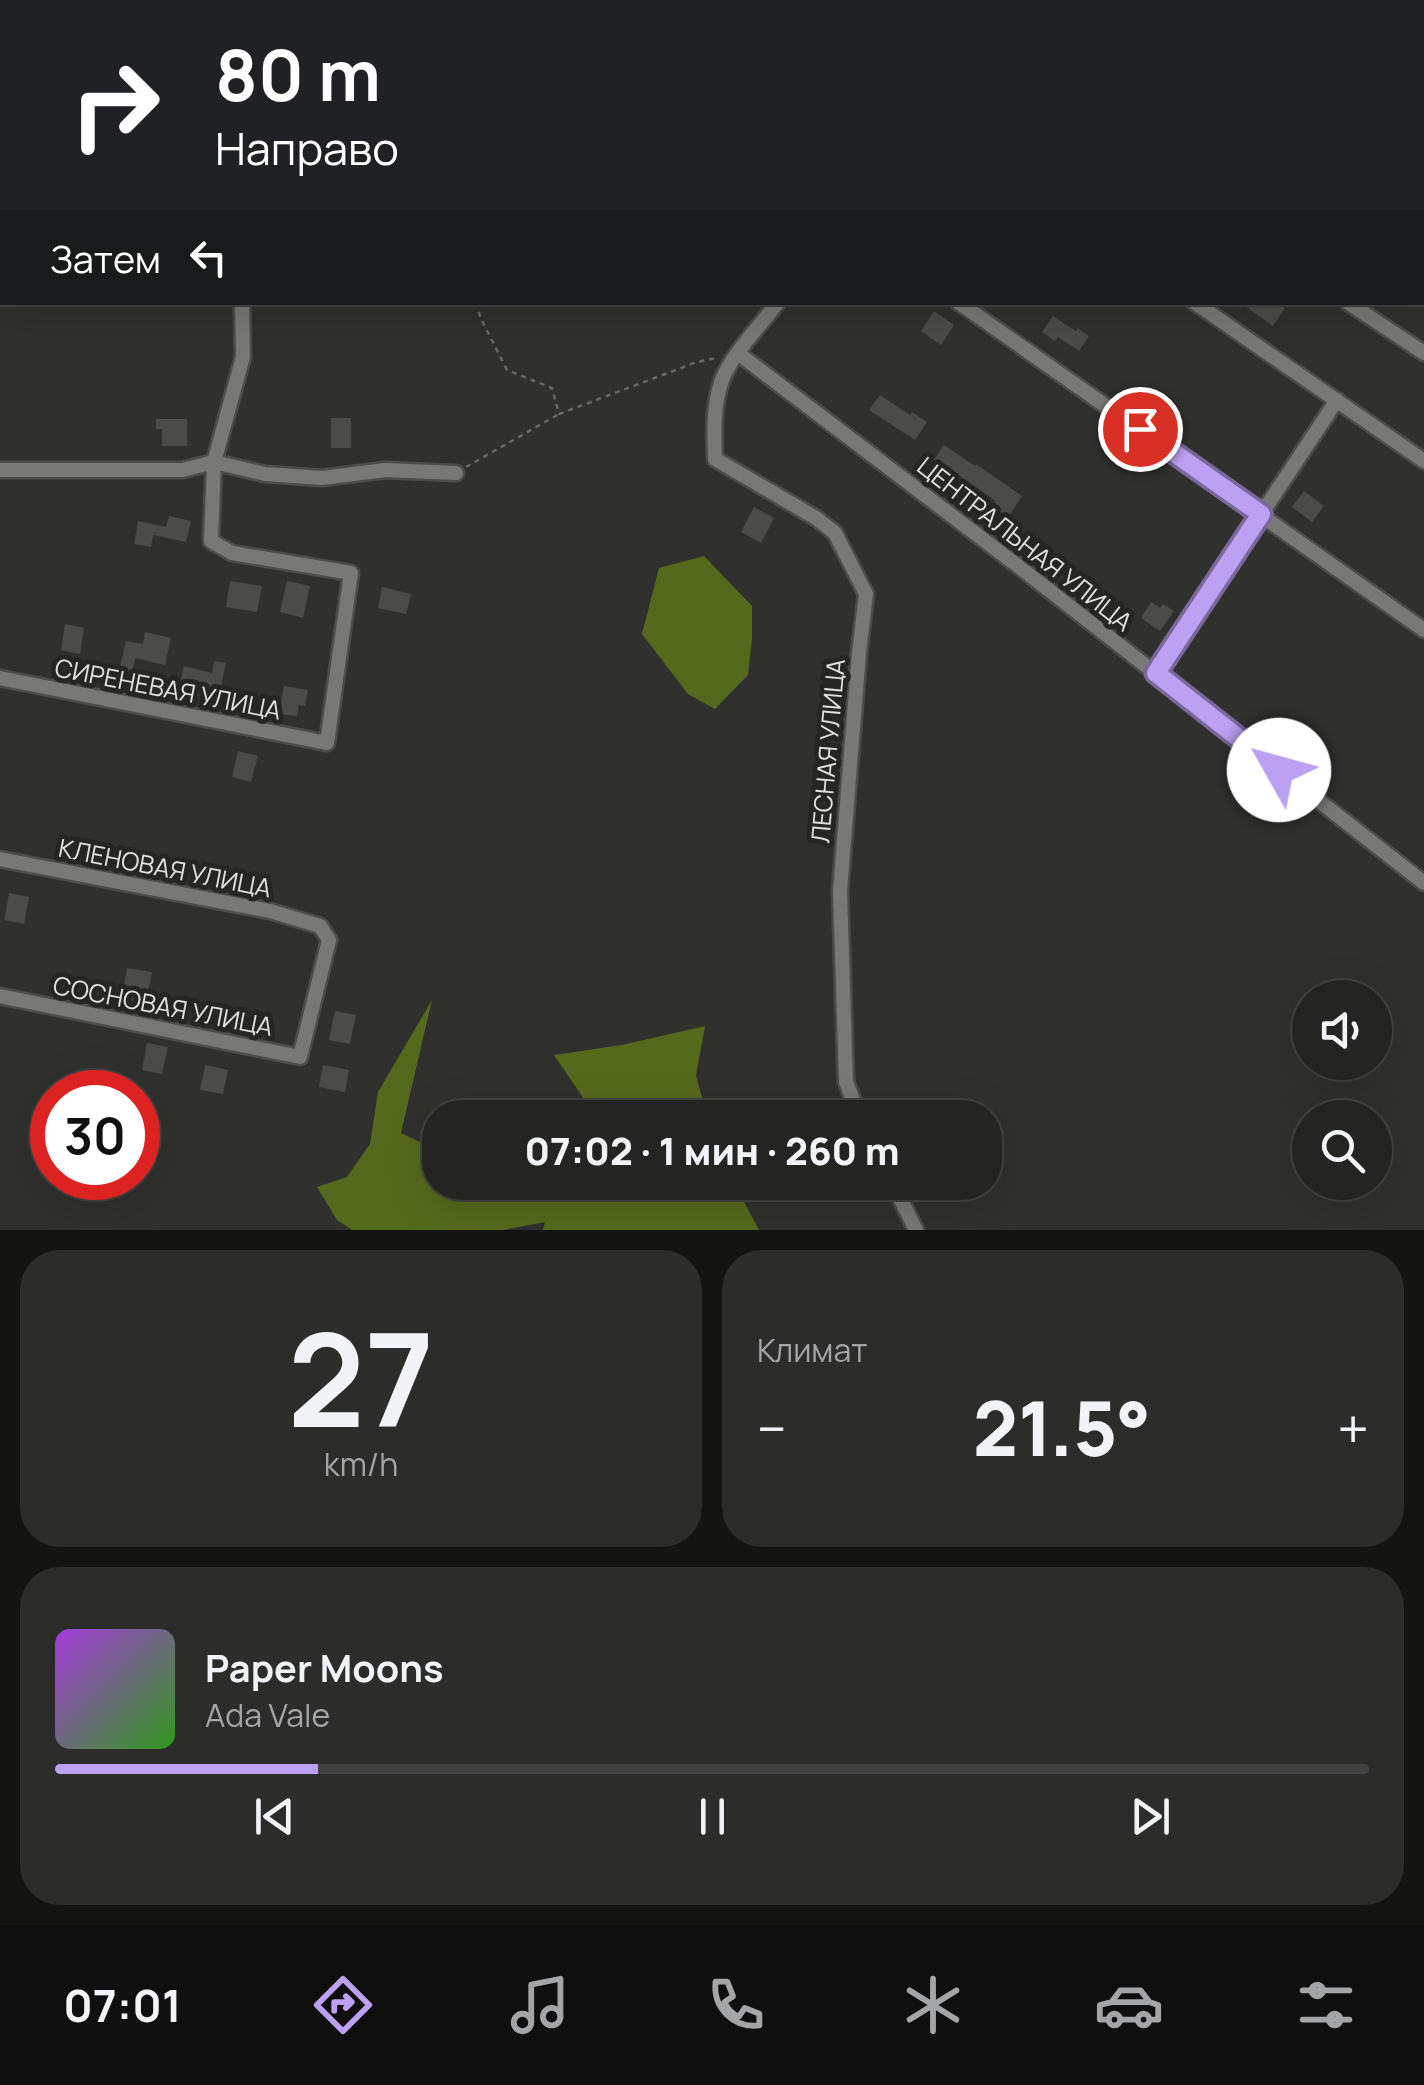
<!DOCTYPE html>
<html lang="ru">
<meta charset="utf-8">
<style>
body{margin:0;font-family:Manrope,sans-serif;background:#2c2d2b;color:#f1f3f6;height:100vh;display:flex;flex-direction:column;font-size:38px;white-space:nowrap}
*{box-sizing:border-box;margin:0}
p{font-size:32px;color:#a3a5a6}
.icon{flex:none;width:55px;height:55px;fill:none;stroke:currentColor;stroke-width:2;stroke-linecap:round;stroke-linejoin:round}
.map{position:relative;height:1230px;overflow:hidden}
.sheet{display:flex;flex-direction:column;gap:20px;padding:20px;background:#141413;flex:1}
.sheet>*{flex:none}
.guide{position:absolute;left:0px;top:0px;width:1425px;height:305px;box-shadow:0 10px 40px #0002,0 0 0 2px #414241;background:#202124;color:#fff;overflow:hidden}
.controls{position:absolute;left:1292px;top:980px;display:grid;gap:20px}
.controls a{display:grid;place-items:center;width:100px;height:100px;border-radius:50%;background:#242523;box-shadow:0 10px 40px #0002,0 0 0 2px #414241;font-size:50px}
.speed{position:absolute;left:30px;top:1070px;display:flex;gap:20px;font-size:50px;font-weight:700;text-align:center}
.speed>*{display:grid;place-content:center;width:130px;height:130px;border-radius:50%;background:#242523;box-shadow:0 10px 40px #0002,0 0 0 2px #414241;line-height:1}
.speed .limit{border:15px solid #d22;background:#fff;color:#111}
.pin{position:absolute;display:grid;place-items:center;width:85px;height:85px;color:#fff;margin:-42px;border:5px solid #fff;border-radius:50%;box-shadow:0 2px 10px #0007}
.me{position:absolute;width:110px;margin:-55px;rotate:308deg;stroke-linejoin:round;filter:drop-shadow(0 0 8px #0008)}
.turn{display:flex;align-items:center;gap:35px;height:210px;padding:0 50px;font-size:45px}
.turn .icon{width:130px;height:130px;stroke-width:2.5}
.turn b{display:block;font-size:70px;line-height:85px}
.then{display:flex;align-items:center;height:95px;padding:0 50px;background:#0003;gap:20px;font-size:38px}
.big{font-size:75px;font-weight:800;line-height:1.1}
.sheet .widget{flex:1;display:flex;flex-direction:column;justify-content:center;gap:15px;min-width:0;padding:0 35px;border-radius:40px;background:#2c2d2b}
.sheet .dial{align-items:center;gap:0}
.dial b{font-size:130px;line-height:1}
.song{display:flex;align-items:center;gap:30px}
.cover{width:120px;height:120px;border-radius:15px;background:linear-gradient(135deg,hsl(280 70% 55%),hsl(110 70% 35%))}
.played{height:10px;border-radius:5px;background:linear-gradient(90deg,#bca0f2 20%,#414241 20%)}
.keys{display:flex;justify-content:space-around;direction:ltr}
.heat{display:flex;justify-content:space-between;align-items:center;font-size:55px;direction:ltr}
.sheet .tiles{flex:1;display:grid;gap:20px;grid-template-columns:1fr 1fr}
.widget:last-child{grid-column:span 2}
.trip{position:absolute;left:422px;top:1100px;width:580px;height:100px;border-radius:40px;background:#242523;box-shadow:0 10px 40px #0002,0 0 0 2px #414241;font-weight:800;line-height:100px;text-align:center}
.dock{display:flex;height:160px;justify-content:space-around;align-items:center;background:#0e0f0e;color:#a3a5a6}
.dock .icon{width:70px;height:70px}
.dock .selected{color:#bca0f2}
.dock b{font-size:45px;color:#f1f3f6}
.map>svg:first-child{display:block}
.forest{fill:#55691c}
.building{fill:#4b4c4a}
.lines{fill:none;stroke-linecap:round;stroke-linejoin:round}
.minor-casing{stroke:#4c4d4b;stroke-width:19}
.path{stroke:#686967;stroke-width:2.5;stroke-dasharray:5 5;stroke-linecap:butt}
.minor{stroke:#787976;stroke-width:14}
.route-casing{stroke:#7a689d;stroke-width:25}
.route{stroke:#bca0f2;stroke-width:18}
.labels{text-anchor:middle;stroke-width:10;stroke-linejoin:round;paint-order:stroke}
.street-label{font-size:25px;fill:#e1e1e0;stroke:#262725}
</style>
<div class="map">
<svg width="1424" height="1230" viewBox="0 0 1424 1230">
<rect width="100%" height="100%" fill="#30312f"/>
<path class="forest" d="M704 556 752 606V639L748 675 715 709 688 694 642 634 659 568Z
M432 1000 401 1133 440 1151V1182L734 1183 759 1230H543L545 1222 503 1230H352L337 1220 317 1187 347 1177 370 1144 378 1092Z
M705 1026 696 1075 707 1117H569L584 1099 554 1055 622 1045Z"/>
<path class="building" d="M1239 302H1276L1285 308 1273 326Z
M934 311 954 325 941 345 921 331Z
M1053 316 1076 331 1078 328 1089 336 1079 351 1058 337 1055 341 1042 332Z
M880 395 910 415 912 412 927 422 915 440 869 410Z
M331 418H351V448H331Z
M156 419H187V446H162V429H156Z
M944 445 975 466 976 464 1022 496 1008 517 992 507 996 501 950 469 948 472 932 462Z
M1304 491 1324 506 1312 522 1292 507Z
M754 507 774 518 761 543 741 532Z
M169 516 191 521 186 542 153 535 151 547 134 544 138 521 166 527Z
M230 581 262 586 257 612 226 607Z
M287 581 310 586 303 618 280 612Z
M382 587 411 594 406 614 378 608Z
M1151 602 1160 608 1163 604 1174 611 1160 631 1141 618Z
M65 624 84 628 80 654 61 650Z
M145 632 171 638 165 665 135 658 132 673 119 671 126 641 143 644Z
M214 661 226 663 218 700 188 694 189 690 179 688 184 666 212 673Z
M284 686 308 690 305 706 299 705 297 716 279 714Z
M238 751 258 756 251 782 232 777Z
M9 893 29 897 24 924 4 920Z
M127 968 152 972 146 1002 122 997Z
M335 1011 356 1015 350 1044 329 1040Z
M147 1043 168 1047 162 1074 142 1070Z
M205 1065 228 1070 223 1094 200 1090Z
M323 1065 349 1070 345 1092 319 1087Z"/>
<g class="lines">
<defs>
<path id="minor" d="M256 0 266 2
M612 0V2
M0 234H2
M778 302C761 325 732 354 722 380 713 405 714 433 715 459L816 518 835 533 866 594 859 653 840 891 846 1082 860 1118
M958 302 1424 630
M1194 302 1424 461
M1347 302 1424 353
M739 354 1022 569 1424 883
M0 470H182L214 462 265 474 322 478 385 470 456 473
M1156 673 1337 400
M0 678 327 743 351 573 232 553 211 541 214 462 243 357 242 302
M0 859 270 911 320 926 329 940 300 1057 0 996
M892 1182 916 1230"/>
</defs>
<use href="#minor" class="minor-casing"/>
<path class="path" d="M347 2V0
M1099 2 1126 0
M477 302 480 317 507 370 552 388 559 414 697 362 717 358
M466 467 559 414"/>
<use href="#minor" class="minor"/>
</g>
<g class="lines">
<defs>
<path id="route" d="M1140 429 1261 514 1156 673 1279 770"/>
</defs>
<use href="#route" class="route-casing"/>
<use href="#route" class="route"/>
</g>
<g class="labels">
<g class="street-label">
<text transform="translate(1025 544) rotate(38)" y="9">ЦЕНТРАЛЬНАЯ УЛИЦА</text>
<text transform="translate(168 689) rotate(11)" y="9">СИРЕНЕВАЯ УЛИЦА</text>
<text transform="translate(828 751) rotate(-85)" y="9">ЛЕСНАЯ УЛИЦА</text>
<text transform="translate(165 868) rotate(11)" y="9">КЛЕНОВАЯ УЛИЦА</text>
<text transform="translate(163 1006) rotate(11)" y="9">СОСНОВАЯ УЛИЦА</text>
</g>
</g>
</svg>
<div class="controls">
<a><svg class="icon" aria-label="sound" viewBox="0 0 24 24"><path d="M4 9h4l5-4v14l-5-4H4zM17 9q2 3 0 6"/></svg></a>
<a><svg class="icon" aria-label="search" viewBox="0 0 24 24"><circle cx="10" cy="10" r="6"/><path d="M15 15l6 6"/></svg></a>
</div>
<div class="speed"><div class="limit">30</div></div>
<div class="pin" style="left:1140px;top:429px;background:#d93025"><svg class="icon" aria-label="arrive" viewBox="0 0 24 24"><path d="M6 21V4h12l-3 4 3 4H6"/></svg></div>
<svg class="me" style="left:1279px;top:770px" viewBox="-20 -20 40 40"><circle r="19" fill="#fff"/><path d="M0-13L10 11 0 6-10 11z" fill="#bca0f2"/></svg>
<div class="trip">07:02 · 1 мин · 260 m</div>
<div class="guide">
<div class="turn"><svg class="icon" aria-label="right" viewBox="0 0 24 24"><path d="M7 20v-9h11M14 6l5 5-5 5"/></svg><div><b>80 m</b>Направо</div></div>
<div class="then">Затем<svg class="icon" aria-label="left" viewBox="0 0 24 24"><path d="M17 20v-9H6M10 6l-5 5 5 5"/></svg></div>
</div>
</div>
<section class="sheet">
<div class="tiles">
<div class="widget dial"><b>27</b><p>km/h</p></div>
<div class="widget"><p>Климат</p>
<div class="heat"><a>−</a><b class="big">21.5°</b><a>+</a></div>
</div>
<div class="widget">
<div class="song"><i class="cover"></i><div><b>Paper Moons</b><p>Ada Vale</p></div></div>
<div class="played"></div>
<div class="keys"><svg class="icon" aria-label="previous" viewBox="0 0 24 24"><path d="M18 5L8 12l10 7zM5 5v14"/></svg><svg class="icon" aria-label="pause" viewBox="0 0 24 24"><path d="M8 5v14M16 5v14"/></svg><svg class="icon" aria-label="next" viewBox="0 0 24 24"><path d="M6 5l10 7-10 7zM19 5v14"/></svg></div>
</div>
</div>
</section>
<nav class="dock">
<b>07:01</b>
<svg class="icon selected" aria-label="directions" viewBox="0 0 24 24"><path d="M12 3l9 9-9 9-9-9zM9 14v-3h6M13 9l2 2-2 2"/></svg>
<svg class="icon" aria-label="music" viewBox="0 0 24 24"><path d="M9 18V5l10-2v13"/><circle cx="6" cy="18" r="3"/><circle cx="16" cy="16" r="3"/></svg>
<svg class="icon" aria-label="phone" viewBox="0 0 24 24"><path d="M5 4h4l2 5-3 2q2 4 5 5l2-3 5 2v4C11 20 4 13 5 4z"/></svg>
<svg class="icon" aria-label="climate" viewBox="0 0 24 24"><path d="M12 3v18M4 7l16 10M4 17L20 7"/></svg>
<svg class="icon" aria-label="car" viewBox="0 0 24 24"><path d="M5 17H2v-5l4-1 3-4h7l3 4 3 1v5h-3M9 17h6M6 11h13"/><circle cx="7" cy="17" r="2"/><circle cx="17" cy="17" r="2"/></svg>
<svg class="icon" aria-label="filters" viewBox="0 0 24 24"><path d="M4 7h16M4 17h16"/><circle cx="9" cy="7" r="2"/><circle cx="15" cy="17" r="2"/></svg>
</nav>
